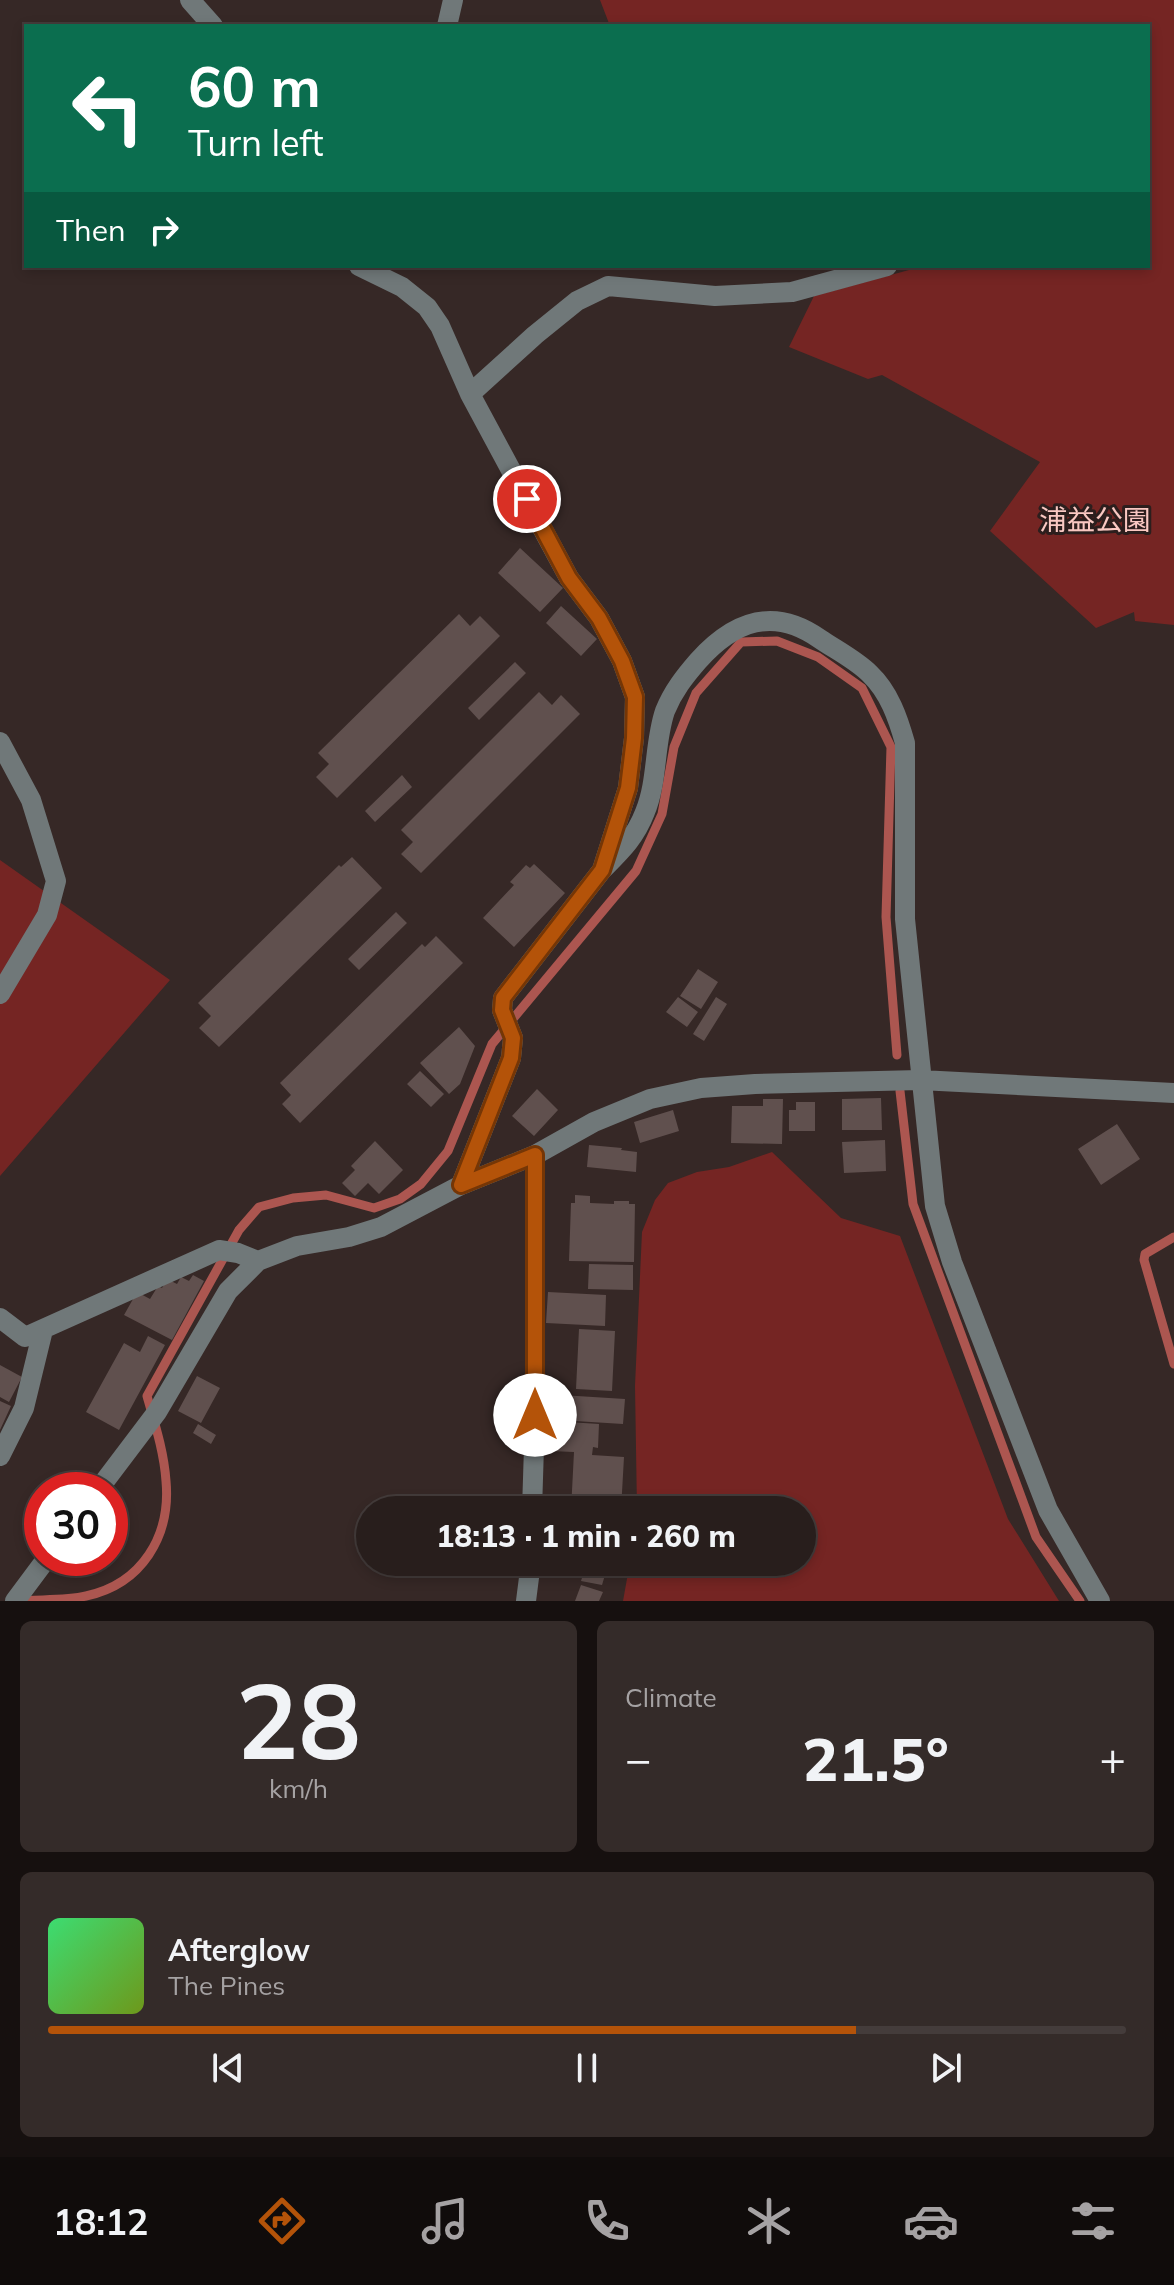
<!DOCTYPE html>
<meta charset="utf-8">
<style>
body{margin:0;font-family:Mulish,"Noto Sans JP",sans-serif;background:#342b29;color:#f1f3f6;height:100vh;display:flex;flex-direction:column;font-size:30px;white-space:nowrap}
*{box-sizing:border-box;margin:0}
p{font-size:26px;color:#a5a2a3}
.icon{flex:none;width:44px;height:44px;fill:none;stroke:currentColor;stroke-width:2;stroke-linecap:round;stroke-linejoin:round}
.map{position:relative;height:1601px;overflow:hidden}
.panel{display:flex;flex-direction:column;gap:20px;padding:20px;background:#16100f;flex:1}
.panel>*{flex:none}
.guide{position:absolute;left:24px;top:24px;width:1126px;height:244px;border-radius:0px;box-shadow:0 4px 12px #0003,0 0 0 2px #443c3b;background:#0b6e4f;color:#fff;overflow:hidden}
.speed{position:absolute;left:24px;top:1472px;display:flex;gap:16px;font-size:40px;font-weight:700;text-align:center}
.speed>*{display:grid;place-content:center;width:104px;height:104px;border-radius:50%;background:#281e1c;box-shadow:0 4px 12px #0003,0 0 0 2px #443c3b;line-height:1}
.speed .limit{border:12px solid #d22;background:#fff;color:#111}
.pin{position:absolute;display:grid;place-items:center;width:68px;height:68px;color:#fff;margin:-34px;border:4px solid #fff;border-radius:50%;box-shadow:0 2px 8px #0007}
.me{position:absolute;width:88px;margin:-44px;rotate:0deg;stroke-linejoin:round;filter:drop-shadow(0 0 6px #0008)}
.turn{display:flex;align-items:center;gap:28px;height:168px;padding:0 32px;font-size:36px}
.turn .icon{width:104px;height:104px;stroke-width:2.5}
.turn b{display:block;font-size:56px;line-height:68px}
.then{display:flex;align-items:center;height:76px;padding:0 32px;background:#0003;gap:16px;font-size:30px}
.big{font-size:60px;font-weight:800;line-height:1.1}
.panel .widget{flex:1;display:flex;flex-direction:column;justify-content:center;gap:12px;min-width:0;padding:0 28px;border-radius:12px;background:#342b29}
.panel .dial{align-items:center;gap:0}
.dial b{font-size:104px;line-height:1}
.song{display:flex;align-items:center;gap:24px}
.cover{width:96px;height:96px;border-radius:12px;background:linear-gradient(135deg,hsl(140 70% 55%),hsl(80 70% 35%))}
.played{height:8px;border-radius:4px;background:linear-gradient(90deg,#b45309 75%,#443c3b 75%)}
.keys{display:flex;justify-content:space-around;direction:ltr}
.heat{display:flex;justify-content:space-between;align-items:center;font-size:44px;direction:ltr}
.panel .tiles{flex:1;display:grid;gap:20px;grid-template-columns:1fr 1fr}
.widget:last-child{grid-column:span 2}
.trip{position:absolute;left:356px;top:1496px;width:460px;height:80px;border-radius:40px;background:#281e1c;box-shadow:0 4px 12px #0003,0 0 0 2px #443c3b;font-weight:800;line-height:80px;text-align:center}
.menu{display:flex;height:128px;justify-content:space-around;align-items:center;background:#100c0b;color:#a5a2a3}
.menu .icon{width:56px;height:56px}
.menu .active{color:#b45309}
.menu b{font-size:36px;color:#f1f3f6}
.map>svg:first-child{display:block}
.green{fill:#752523}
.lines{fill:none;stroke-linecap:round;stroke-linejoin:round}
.stream{stroke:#ac5650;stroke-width:9}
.building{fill:#60504e}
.minor{stroke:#707879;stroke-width:20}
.route-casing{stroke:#753606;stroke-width:20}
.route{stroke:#b45309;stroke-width:14}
.labels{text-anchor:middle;stroke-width:6;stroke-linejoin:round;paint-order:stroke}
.park-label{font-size:28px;fill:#fac8c2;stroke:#2c1e1d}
</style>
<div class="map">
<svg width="1174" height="1601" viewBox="0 0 1174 1601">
<rect width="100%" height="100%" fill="#362826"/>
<path class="green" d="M600 0H1174V625L1135 621 1134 612 1096 628 990 531 1040 462 882 375 868 379 789 347 814 296 920 267 919 266H1148V26H610Z
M0 860 170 980 0 1176Z
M772 1152 841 1218 900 1236 1008 1519 1059 1601H623L630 1562H802V1510H637L635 1386 642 1232 655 1200 668 1183 697 1172 729 1167Z"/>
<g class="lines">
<path class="stream" d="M900 1091 913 1204 1036 1537 1080 1601
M1174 1237 1145 1254 1144 1260 1174 1364
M18 1601C40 1599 65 1601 86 1596 142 1584 171 1536 166 1481 164 1452 155 1424 147 1396L239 1230 259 1207 293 1198 326 1195 374 1208 400 1199 421 1184 448 1151 492 1044 636 871 662 814 674 747 696 693 741 642 777 641 818 657 862 688 891 747 886 917 897 1055"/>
</g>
<path class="building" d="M520 548 563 588 540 612 498 573Z
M561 606 597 639 581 656 546 623Z
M459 614 470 626 480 616 500 636 337 798 316 777 329 764 318 753Z
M515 662 526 673 479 720 468 708Z
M539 692 552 705 561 695 580 714 421 873 401 854 413 842 401 830Z
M402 775 412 787 375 822 365 811Z
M352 857 382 888 219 1047 199 1028 211 1016 198 1003 339 865 341 867Z
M534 864 565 893 514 947 483 918 514 885 510 882 526 865 530 868Z
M396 912 407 923 359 970 348 959Z
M436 936 463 963 300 1123 282 1104 291 1095 280 1083 422 944 425 947Z
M698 969 718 982 701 1009 680 996Z
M678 997 698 1012 687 1027 666 1012Z
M716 997 727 1004 704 1041 693 1034Z
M459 1027 475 1046 460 1084 449 1094 420 1063Z
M420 1071 444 1094 431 1107 407 1084Z
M537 1089 558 1110 534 1136 512 1116Z
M881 1098 882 1130H842V1099Z
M763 1099H783L782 1144 731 1143 732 1106H763Z
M796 1102H815V1131H789V1110H796Z
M673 1110 679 1131 640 1143 634 1122Z
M1117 1124 1140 1159 1101 1185 1078 1149Z
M885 1140 886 1171 844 1173 842 1142Z
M375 1141 403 1170 379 1194 368 1183 355 1196 342 1183 355 1170 351 1166Z
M589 1145 622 1148 621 1150 637 1152 636 1172 587 1167Z
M575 1195 590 1196V1203L614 1204V1201H629V1204H635L634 1262 569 1261 571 1203H575Z
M589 1264 633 1265V1290L588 1289Z
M193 1275 204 1281 172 1340 124 1315 137 1292 150 1299 158 1286 162 1288 167 1279 177 1284 181 1277 189 1281Z
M548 1292 606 1295 605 1326 546 1323Z
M579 1329 615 1331 612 1391 576 1389Z
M148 1336 165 1345 119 1430 86 1412 124 1343 140 1352Z
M0 1365 22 1377 9 1402 0 1397Z
M197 1376 220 1388 201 1423 178 1411Z
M545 1394 625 1399 623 1424 543 1419Z
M0 1401 11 1406 0 1430Z
M552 1421 599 1424 598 1448 593 1447 592 1455 624 1457 621 1510H571L574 1452 550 1451Z
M198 1424 216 1435 211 1444 193 1433Z
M587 1562H602L608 1565 602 1585 581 1581Z
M581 1585 603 1592 599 1601H575Z"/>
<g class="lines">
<path class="minor" d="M190 0 213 26
M447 26 453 0
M359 266 402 287 427 307 440 326 470 394 569 578 599 618 622 661 635 697 634 738 628 788 602 870 503 998 502 1010 513 1038 511 1058 461 1185
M470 394 535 335 577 301 608 286 715 296 792 292 887 266
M0 742 31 800 56 881 47 915 0 994
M602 870C621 851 635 838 645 812 658 781 654 743 665 711 673 691 685 676 698 661 734 621 773 606 820 639 836 650 856 660 870 674 889 692 898 718 905 743V919L935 1206 952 1262 1048 1510 1100 1601
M0 1318 25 1337 219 1250 238 1253 258 1261
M0 1456 24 1408 43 1330
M98 1490 157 1412 228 1291 258 1261 297 1246 349 1237 381 1227 461 1185 535 1155 594 1122 650 1099 701 1088 755 1084 920 1080 1174 1093
M532 1510 535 1415V1155
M15 1601 47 1558
M526 1601 531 1562"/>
</g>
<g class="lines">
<defs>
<path id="route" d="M527 499 569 578 599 618 622 661 635 697 634 738 628 788 602 870 503 998 502 1010 513 1038 511 1058 461 1185 535 1155V1415"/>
</defs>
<use href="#route" class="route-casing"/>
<use href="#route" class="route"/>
</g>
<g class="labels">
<g class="park-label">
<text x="1095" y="530">浦益公園</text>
</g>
</g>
</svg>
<div class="speed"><div class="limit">30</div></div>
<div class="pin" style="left:527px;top:499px;background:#d93025"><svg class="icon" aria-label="arrive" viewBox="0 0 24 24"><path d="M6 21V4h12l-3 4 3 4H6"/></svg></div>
<svg class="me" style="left:535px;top:1415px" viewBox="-20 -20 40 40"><circle r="19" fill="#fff"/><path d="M0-13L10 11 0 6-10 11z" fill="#b45309"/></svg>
<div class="trip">18:13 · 1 min · 260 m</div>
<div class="guide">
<div class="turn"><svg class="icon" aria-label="left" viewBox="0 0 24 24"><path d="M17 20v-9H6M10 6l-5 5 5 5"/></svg><div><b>60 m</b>Turn left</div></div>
<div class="then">Then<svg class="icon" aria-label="right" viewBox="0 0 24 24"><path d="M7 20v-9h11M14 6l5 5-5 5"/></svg></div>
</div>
</div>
<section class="panel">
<div class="tiles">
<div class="widget dial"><b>28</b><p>km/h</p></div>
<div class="widget"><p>Climate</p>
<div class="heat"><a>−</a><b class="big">21.5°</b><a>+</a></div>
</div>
<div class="widget">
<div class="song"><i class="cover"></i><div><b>Afterglow</b><p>The Pines</p></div></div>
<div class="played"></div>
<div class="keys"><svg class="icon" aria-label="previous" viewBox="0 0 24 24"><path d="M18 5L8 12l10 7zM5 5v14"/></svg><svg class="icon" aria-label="pause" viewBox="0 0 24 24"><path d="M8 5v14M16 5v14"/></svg><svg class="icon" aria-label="next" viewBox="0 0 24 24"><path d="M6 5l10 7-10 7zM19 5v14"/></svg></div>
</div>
</div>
</section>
<nav class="menu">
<b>18:12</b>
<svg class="icon active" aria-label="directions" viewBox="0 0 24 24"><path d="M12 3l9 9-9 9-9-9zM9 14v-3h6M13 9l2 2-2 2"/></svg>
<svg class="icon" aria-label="music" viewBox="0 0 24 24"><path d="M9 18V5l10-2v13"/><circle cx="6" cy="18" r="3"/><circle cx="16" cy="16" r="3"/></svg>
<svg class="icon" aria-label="phone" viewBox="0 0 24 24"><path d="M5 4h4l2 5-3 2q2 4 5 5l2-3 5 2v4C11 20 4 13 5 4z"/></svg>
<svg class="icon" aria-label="climate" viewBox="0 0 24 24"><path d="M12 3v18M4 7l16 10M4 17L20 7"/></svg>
<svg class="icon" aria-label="car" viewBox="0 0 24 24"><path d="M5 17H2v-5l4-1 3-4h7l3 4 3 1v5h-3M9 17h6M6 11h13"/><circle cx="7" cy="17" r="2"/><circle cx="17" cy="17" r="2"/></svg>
<svg class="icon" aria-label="filters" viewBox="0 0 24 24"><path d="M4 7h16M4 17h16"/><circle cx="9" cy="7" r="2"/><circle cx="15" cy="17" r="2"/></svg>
</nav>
